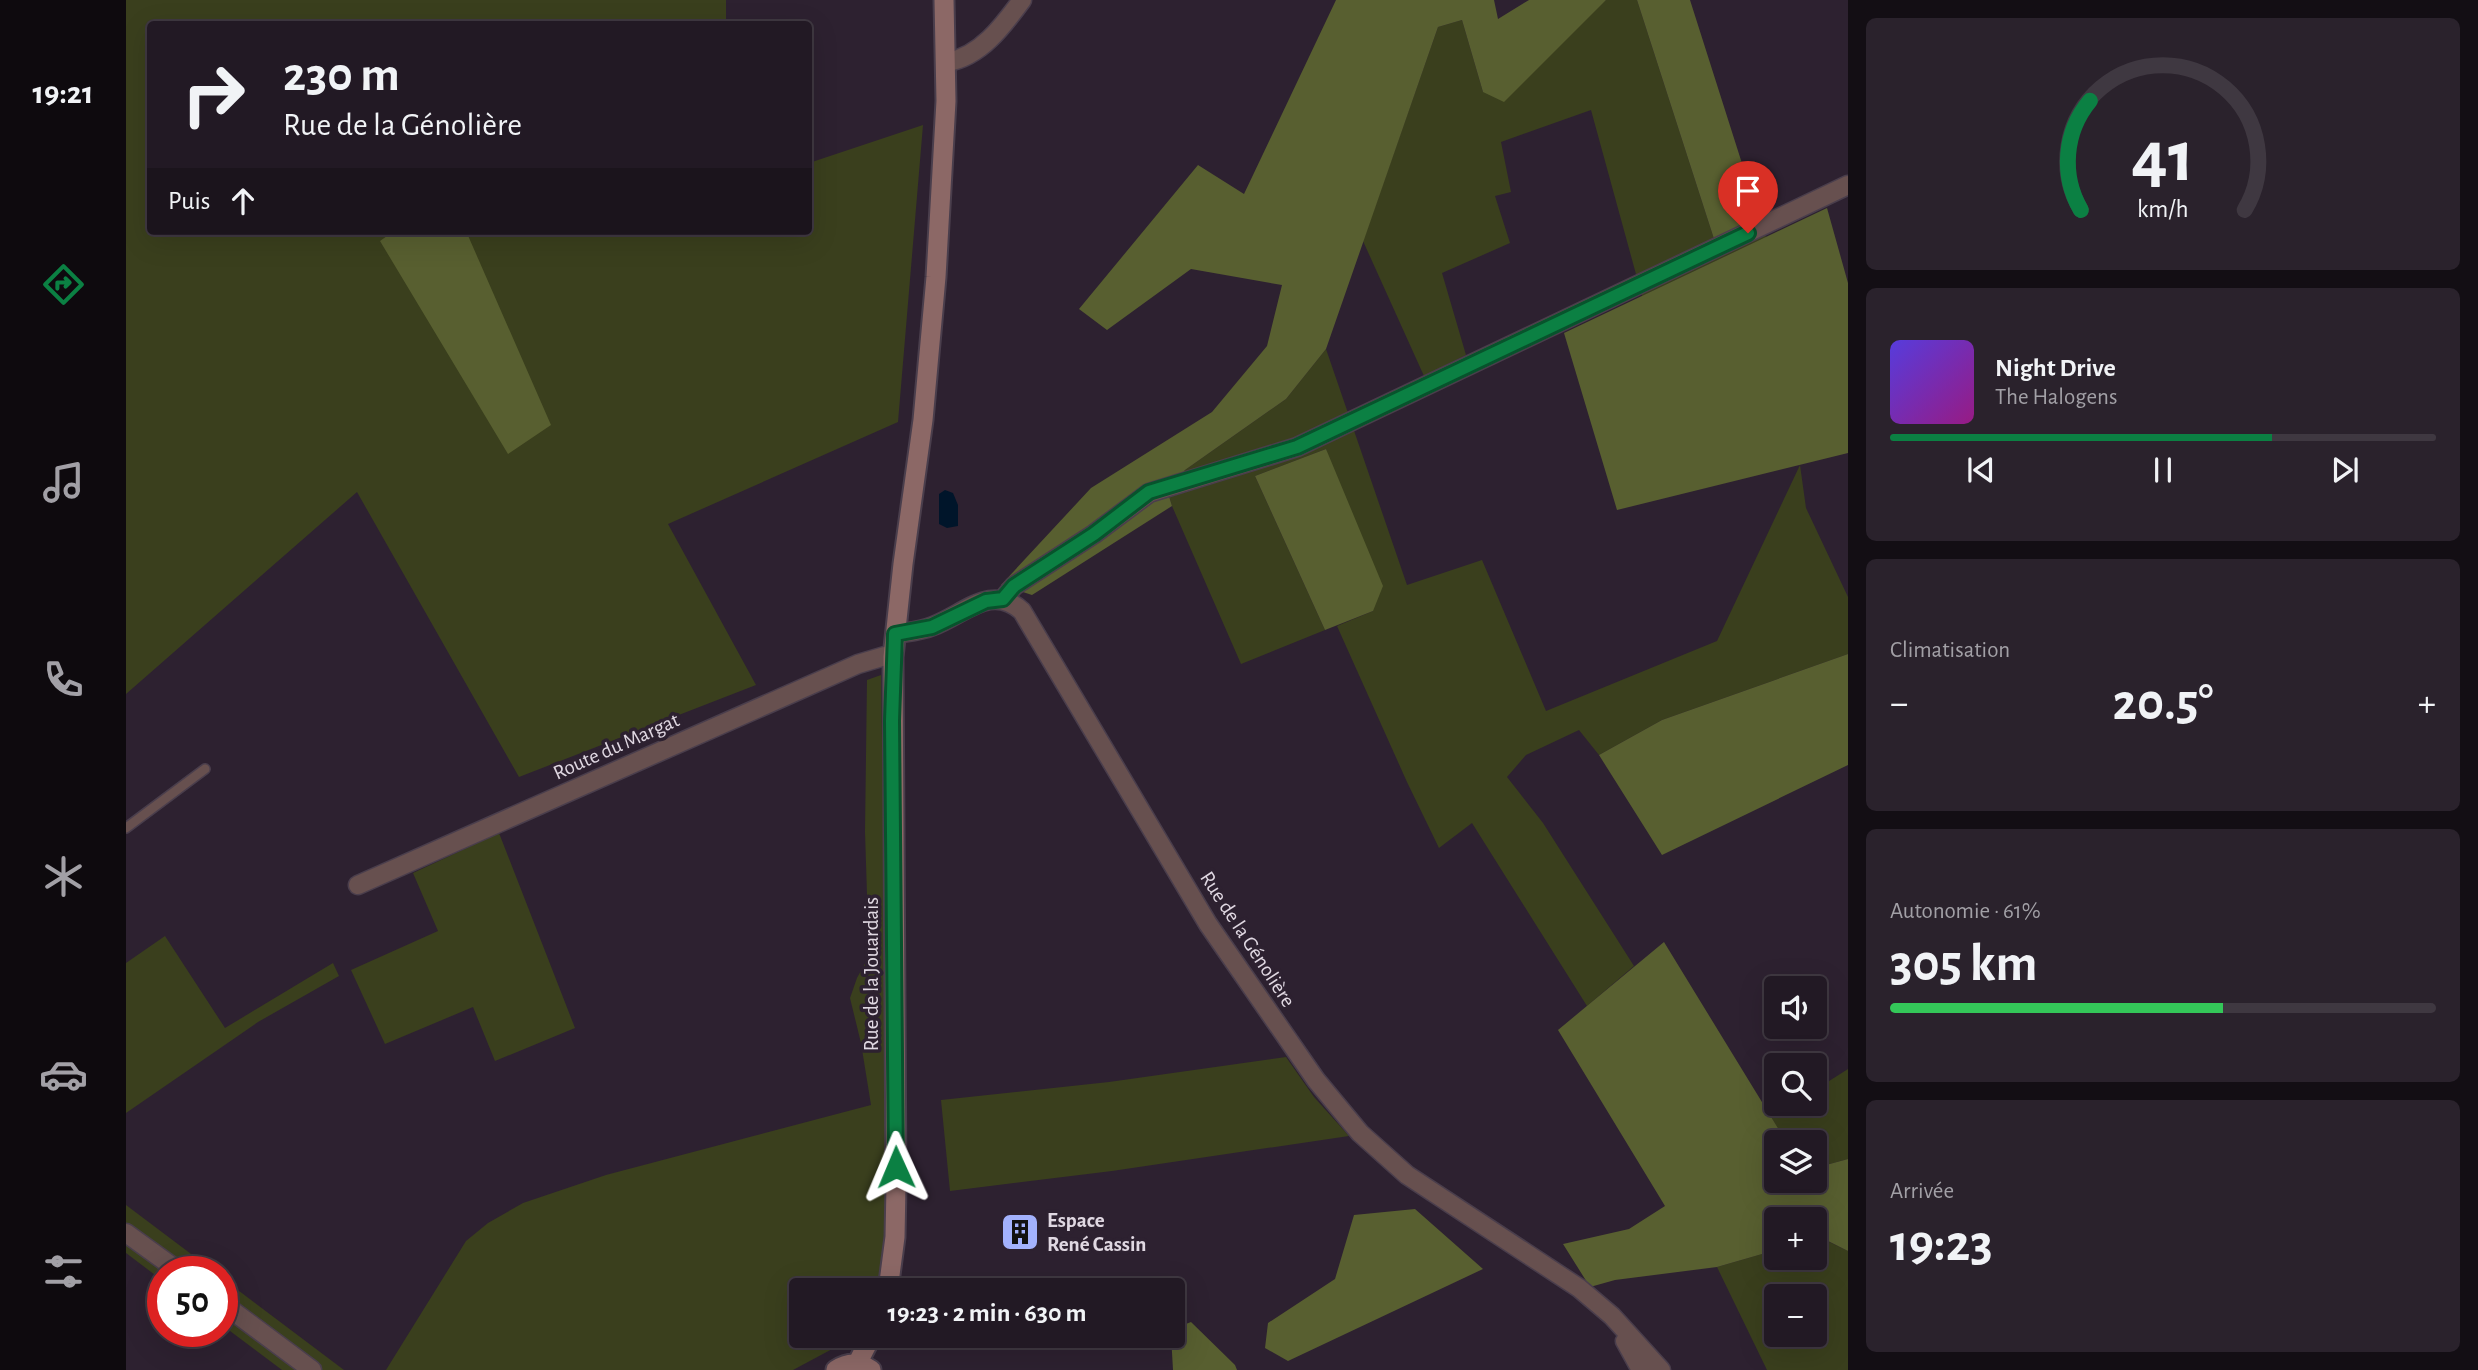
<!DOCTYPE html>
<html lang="fr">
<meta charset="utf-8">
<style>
body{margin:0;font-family:"Alegreya Sans",sans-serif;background:#2a222c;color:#f1f3f6;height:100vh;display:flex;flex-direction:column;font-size:26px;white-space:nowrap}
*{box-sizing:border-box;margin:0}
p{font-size:23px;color:#a2a0a6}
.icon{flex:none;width:38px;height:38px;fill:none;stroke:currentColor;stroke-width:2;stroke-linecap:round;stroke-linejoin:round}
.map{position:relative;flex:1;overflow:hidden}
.panel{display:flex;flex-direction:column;gap:18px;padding:18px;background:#130e14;width:630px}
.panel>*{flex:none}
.banner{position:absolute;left:21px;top:21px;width:665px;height:214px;border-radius:7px;box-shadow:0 7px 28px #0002,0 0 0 2px #3f3841;background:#221924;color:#f1f3f6;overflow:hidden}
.controls{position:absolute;left:1638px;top:976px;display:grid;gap:14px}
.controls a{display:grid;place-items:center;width:63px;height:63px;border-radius:7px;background:#221924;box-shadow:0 7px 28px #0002,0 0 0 2px #3f3841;font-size:35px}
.speed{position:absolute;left:21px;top:1256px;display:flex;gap:14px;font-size:35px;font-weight:700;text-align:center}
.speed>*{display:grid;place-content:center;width:91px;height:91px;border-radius:50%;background:#221924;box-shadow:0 7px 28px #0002,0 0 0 2px #3f3841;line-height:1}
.speed .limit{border:10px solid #d22;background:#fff;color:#111}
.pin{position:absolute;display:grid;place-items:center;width:60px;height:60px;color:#fff;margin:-72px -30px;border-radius:50% 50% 50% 0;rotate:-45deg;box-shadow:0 0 7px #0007}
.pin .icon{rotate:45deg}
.me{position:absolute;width:77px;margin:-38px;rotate:359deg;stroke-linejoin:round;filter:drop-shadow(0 0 5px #0008)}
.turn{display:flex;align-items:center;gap:24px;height:147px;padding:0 21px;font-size:32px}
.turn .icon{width:91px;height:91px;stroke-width:2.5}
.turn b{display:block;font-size:49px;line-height:60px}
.then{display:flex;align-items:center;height:66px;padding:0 21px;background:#0003;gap:14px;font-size:26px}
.big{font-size:52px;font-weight:700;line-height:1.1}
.panel .widget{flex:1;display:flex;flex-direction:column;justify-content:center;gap:10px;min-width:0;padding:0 24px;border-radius:10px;background:#2a222c}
.panel .dial{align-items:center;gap:0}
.dial svg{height:182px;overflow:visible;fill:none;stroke:#3f3841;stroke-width:7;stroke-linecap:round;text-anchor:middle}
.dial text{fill:#f1f3f6;stroke:none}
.song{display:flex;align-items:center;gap:21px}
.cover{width:84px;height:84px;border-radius:10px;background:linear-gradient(135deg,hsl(250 70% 55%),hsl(310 70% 35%))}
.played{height:7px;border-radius:4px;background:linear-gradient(90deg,#0b8043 70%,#3f3841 70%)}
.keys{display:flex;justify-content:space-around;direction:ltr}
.heat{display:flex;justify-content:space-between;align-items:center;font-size:38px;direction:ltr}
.charge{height:10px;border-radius:5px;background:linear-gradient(90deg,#34c759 61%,#3f3841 0)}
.trip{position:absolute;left:663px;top:1278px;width:396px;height:70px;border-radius:7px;background:#221924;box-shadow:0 7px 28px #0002,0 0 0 2px #3f3841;font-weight:700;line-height:70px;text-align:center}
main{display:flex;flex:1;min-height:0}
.tab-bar{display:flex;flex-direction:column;width:126px;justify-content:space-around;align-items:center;background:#0e0a0e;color:#a2a0a6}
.tab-bar .icon{width:49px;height:49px}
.tab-bar .selected{color:#0b8043}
.tab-bar b{font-size:32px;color:#f1f3f6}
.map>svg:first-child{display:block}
.green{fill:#3a3f1d;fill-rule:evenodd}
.forest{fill:#585f30}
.water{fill:#00152a}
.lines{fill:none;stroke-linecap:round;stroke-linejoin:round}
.service-casing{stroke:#4a3e4c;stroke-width:12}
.minor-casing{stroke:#4a3e4c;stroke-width:21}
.secondary-casing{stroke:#4a3e4c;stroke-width:23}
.service{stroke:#67504f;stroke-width:9}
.minor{stroke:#67504f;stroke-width:18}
.secondary{stroke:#8c6866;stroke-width:19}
.route-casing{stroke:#07532c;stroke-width:18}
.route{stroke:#0b8043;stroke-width:12}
.labels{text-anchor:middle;stroke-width:7;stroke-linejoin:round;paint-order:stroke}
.street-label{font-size:21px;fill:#e0d8e2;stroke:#2d2130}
.poi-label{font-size:21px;font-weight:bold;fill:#e0d8e2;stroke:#2d2130;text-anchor:start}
</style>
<main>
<nav class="tab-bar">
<b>19:21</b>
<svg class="icon selected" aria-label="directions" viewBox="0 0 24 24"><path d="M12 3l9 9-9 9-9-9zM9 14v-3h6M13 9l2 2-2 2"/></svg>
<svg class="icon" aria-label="music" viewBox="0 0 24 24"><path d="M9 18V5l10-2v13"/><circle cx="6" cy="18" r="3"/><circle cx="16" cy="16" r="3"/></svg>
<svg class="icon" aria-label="phone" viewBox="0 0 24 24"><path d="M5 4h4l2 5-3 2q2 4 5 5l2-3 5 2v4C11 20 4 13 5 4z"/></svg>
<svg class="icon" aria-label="climate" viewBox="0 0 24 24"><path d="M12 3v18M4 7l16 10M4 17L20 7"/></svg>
<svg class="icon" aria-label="car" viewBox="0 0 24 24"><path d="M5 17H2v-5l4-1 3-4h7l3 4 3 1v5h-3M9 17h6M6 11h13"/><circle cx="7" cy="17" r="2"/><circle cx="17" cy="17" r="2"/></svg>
<svg class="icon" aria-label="filters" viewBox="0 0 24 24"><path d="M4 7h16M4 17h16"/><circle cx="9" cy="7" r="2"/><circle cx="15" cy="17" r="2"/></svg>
</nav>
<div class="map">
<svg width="1722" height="1370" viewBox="0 0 1722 1370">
<rect width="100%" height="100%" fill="#2d2130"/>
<path class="green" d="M0 0H600V24H24V231H682L683 163 797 125 772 422 542 524 630 685 393 777 231 492 0 694Z
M1480 0H1511L1589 242 1634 220 1640 237 1516 296 1465 110 1375 142 1385 192 1369 196 1384 243 1316 273 1340 355 1298 376 1237 241 1312 27 1336 20 1357 92Z
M1200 349 1281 585 1356 560 1420 711 1591 641 1674 465 1680 508 1722 597V654L1536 720 1473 755 1453 730 1400 755 1381 777 1417 823 1508 966 1461 1006 1346 823 1313 848 1281 782 1211 626 1247 611 1200 449 1129 476 1199 630 1115 664 1046 506 1042 493 1059 470 1160 399Z
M755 675C757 829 762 983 761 1137 760 1176 765 1257 749 1290H676V1335H726L723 1340 667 1370H260L340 1241 362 1223 397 1203 480 1175 745 1105 735 1043 724 998 731 978 743 956 739 832 741 680Z
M373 833 449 1028 369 1061 347 1007 259 1044 225 970 312 931 287 873Z
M39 936 99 1028 207 963 213 976 132 1022 0 1113V963Z
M1160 1057 1188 1097 1223 1136 986 1171 824 1191 815 1100 983 1082Z
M1722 1069V1159L1689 1168V1143H1661L1645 1117 1665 1104H1689V1090Z
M0 1205 89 1272H37V1281L0 1253Z
M1695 1238 1722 1251V1370H1641L1591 1267 1650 1250V1258H1689V1240ZM1650 1297H1689V1335H1650Z
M96 1278 218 1370H156L96 1325Z"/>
<path class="forest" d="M1210 0H1368L1372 19 1403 0H1480L1378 102 1357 92 1336 20 1312 27 1200 349 1160 399 1059 470 1042 493 1046 506 906 595 875 585 965 488 1086 412 1141 346 1156 285 1065 269 981 330 953 309 1072 165 1118 194Z
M1511 0H1564L1634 220 1589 242Z
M1701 208 1722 283V453L1491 510 1438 333Z
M268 231H340L425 425 382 454 254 241Z
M1200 449 1257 586 1247 611 1199 630 1129 476Z
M1722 654V765L1536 855 1473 755 1536 720Z
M1538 942 1661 1143H1650V1181H1689V1168L1722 1159V1251L1696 1238 1689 1240V1220H1650V1250L1591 1267 1489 1280 1464 1287 1437 1244 1503 1229 1539 1206 1432 1030Z
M1289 1209 1357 1269 1162 1361 1139 1348 1142 1323 1209 1279 1228 1215Z
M1065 1322 1109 1365 1111 1370H1047L1045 1335H1046L1047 1329Z"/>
<path class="water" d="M819 490 827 493 832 505V526L821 528 813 524V494Z"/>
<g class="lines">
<defs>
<path id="service" d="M0 828 79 769"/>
<path id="minor" d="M821 62C854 57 877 26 896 0
M877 599 888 586 968 534 1023 493 1171 447 1722 185
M769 634C781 632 796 631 807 626 839 614 865 583 896 611L1082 924 1190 1080 1234 1133 1281 1175 1453 1288 1486 1316 1535 1370
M232 885 732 664 759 656 767 657
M0 1233 54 1272
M96 1303 186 1370
M1499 1341 1515 1370"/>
<path id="secondary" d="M762 1290 769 1237 770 1186 767 657 777 564 797 420 810 277 820 101 818 0
M731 1364 746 1335
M710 1370C722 1362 733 1362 745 1370"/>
</defs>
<use href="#service" class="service-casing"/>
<use href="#minor" class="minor-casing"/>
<use href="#secondary" class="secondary-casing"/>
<use href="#service" class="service"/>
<use href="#minor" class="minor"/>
<use href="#secondary" class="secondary"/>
</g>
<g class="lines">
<defs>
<path id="route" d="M770 1167 766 721 769 634 806 627 860 601 877 599 888 586 968 534 1023 492 1171 447 1622 233"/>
</defs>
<use href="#route" class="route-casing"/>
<use href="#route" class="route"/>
</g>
<defs>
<symbol id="building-square" viewBox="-11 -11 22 22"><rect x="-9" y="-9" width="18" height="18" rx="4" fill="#a3b2fd" stroke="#2d2130"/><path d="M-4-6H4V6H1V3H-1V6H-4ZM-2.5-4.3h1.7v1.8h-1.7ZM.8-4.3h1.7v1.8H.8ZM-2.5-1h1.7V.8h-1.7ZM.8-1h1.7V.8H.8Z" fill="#111"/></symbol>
</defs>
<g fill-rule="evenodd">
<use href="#building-square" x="872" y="1210" width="44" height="44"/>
</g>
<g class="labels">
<g class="street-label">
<text transform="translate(490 746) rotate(-24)" y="7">Route du Margat</text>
<text transform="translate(1122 939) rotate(57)" y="7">Rue de la Génolière</text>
<text transform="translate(745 974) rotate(-90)" y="7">Rue de la Jouardais</text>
</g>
<g class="poi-label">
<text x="921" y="1227">Espace<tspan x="921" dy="24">René Cassin</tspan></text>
</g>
</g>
</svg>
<div class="controls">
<a><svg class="icon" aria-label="sound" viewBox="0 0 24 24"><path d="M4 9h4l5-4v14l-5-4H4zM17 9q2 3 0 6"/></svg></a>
<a><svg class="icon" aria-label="search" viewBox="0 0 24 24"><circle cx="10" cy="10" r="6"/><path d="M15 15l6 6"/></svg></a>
<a><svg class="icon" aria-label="layers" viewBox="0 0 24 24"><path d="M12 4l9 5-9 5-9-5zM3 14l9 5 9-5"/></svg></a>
<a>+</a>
<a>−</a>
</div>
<div class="speed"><div class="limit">50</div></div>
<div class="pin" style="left:1622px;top:233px;background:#d93025"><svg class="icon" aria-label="arrive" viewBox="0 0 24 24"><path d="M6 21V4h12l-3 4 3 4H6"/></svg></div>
<svg class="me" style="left:770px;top:1167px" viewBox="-20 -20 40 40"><path d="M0-17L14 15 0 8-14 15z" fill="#0b8043" stroke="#fff" stroke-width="4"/></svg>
<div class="trip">19:23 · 2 min · 630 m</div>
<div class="banner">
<div class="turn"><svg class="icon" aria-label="right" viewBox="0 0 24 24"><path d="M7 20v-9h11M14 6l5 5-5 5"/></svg><div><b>230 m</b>Rue de la Génolière</div></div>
<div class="then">Puis<svg class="icon" aria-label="ahead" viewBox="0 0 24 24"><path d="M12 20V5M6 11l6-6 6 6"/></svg></div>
</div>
</div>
<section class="panel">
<div class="widget dial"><svg viewBox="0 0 100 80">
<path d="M14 69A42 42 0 1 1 86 69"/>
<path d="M14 69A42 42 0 0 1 18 21" stroke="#0b8043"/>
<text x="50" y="56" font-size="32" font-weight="700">41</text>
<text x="50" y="72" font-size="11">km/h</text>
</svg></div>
<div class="widget">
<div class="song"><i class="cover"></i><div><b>Night Drive</b><p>The Halogens</p></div></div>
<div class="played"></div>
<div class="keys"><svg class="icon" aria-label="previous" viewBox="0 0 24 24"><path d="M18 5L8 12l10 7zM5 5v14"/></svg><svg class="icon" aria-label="pause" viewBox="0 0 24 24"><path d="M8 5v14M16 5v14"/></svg><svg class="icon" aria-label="next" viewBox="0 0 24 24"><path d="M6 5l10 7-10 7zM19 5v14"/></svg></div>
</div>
<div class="widget"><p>Climatisation</p>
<div class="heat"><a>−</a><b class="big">20.5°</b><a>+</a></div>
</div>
<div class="widget"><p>Autonomie · 61%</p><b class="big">305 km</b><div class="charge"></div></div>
<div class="widget"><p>Arrivée</p><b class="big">19:23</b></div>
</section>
</main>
